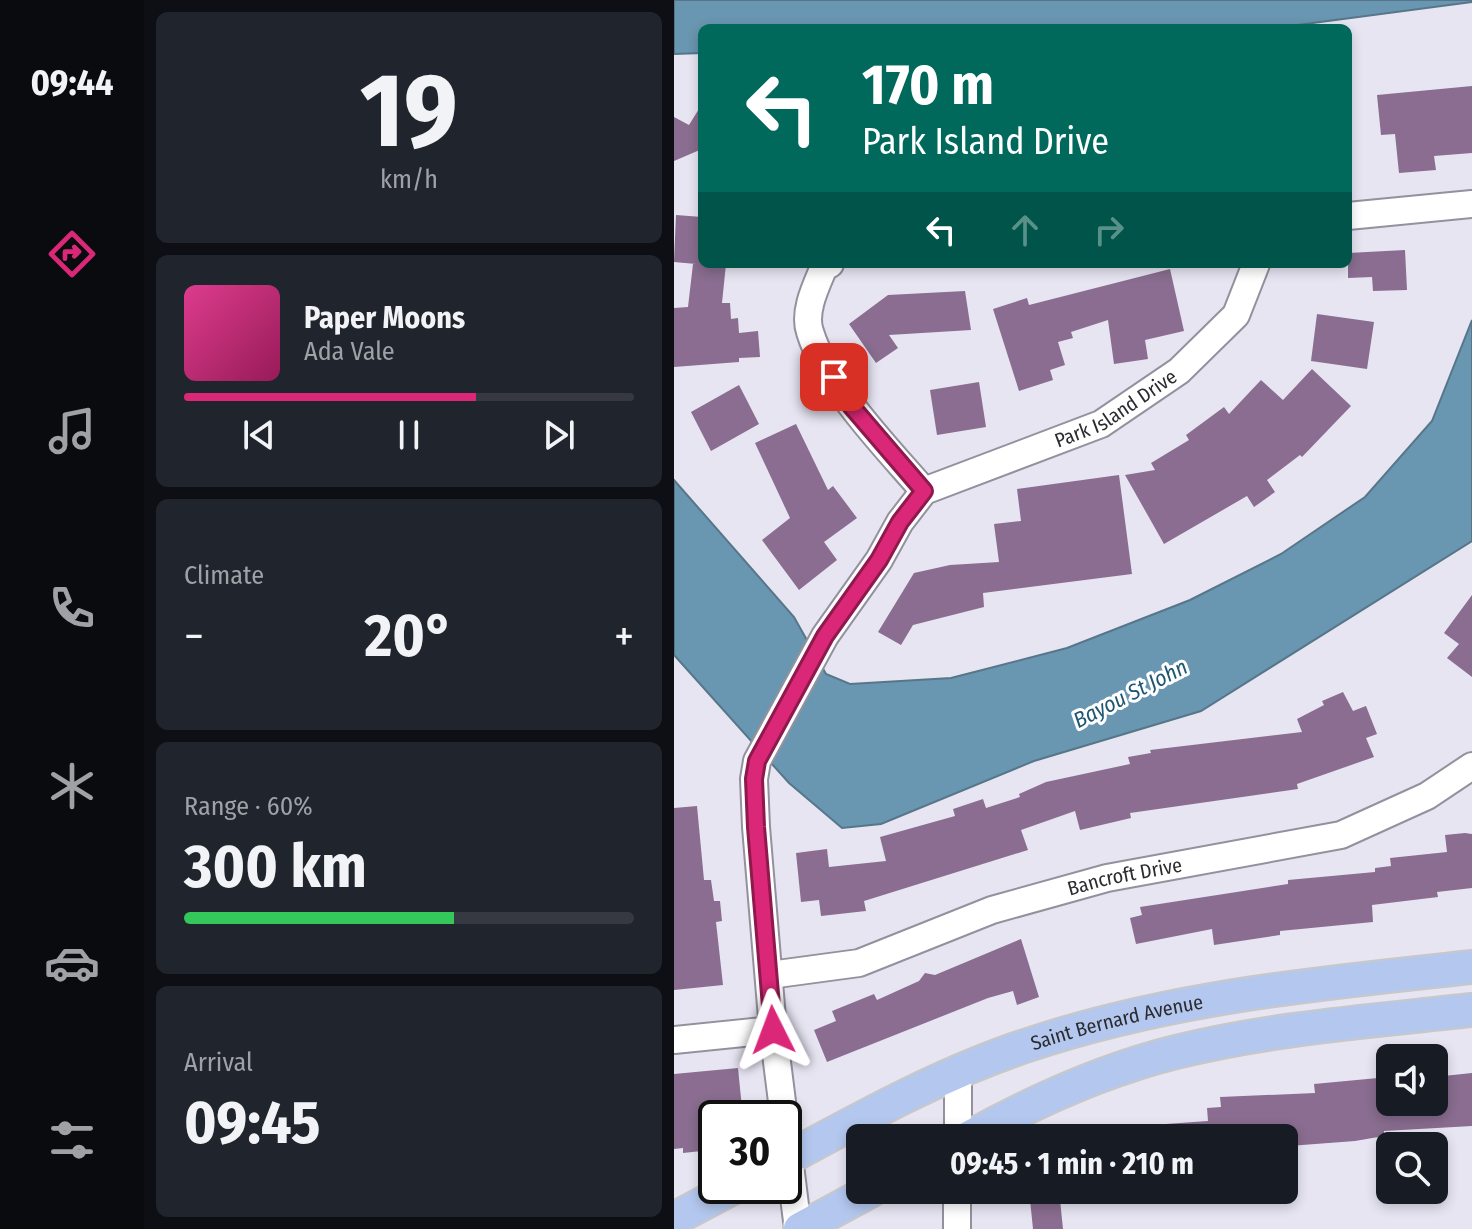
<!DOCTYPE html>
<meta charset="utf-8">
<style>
body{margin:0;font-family:"Fira Sans Condensed",sans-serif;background:#20242c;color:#f1f3f6;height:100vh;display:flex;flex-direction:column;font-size:30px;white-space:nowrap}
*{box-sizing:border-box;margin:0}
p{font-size:26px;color:#9ea1a6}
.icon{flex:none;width:44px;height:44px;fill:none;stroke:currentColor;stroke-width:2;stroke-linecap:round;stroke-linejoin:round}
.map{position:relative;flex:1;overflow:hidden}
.panel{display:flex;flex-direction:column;gap:12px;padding:12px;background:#0d0f14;width:530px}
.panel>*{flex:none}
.hud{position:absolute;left:24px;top:24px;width:654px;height:244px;border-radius:12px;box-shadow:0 4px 12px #0003;background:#00695c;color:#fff;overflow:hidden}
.buttons{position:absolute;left:702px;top:1044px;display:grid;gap:16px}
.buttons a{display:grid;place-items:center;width:72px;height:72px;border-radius:12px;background:#171b24;box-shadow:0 4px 12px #0003;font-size:40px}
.speed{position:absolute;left:24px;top:1100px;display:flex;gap:16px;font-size:40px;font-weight:700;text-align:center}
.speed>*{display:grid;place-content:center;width:104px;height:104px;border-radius:50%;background:#171b24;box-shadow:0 4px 12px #0003;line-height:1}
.speed .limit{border:4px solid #111;border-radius:12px;background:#fff;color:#111}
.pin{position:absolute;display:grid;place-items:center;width:68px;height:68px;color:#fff;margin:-34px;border-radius:16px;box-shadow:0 4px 12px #0006}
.me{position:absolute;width:88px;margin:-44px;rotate:357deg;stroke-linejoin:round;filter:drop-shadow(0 0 6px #0008)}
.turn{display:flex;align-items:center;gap:28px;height:168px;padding:0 32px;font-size:36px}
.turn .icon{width:104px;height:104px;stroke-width:2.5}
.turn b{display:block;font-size:56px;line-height:68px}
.lanes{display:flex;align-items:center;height:76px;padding:0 32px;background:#0003;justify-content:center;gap:40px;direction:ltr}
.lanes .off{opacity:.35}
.big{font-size:60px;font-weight:700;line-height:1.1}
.panel .tile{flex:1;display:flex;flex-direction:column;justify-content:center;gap:12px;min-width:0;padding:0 28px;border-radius:12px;background:#20242c}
.panel .dial{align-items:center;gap:0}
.dial b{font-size:104px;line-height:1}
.song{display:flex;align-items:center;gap:24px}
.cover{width:96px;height:96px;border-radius:12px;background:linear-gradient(135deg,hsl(330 70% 55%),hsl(330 70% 35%))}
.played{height:8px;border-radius:4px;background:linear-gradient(90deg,#db2777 65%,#363941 65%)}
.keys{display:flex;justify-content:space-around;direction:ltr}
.heat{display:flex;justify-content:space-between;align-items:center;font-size:44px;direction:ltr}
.charge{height:12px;border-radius:6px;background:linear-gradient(90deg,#34c759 60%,#363941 0)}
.trip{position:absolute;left:172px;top:1124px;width:452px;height:80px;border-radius:12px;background:#171b24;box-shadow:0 4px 12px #0003;font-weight:700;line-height:80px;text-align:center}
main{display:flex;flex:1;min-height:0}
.menu{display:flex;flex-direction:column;width:144px;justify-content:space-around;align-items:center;background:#090b0e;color:#9ea1a6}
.menu .icon{width:56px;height:56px}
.menu .current{color:#db2777}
.menu b{font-size:36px;color:#f1f3f6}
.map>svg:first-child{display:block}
.water{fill:#6996b0;stroke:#57768a;stroke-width:2}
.building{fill:#8a6d90}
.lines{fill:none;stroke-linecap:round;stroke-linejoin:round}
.minor-casing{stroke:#93919d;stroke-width:30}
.major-casing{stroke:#c8c8c9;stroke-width:36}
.minor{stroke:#fff;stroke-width:26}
.major{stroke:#b4c8ef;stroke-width:32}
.route-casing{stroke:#8e194d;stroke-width:20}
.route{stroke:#db2777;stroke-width:14}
.labels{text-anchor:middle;stroke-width:6;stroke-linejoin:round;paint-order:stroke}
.street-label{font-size:20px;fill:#2c2c30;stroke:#fff}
.water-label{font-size:22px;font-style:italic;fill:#1e5773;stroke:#fff}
</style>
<main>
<nav class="menu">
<b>09:44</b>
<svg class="icon current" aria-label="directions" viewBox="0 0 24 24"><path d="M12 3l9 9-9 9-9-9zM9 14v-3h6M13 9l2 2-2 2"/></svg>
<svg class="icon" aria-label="music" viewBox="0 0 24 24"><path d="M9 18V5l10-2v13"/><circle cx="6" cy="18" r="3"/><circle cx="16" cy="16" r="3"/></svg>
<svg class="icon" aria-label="phone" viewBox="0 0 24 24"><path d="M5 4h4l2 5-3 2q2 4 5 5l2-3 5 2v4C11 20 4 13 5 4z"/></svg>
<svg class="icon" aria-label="climate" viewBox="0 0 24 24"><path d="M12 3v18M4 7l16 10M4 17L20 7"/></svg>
<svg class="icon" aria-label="car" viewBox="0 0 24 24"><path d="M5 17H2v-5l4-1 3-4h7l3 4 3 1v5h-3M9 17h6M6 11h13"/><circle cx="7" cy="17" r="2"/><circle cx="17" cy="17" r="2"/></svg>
<svg class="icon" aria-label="filters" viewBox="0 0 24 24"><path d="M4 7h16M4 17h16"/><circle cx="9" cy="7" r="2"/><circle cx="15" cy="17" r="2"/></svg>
</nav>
<section class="panel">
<div class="tile dial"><b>19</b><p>km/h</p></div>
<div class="tile">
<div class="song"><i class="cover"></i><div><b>Paper Moons</b><p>Ada Vale</p></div></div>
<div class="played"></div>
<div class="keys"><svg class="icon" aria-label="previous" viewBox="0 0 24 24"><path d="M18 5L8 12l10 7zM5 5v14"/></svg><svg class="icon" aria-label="pause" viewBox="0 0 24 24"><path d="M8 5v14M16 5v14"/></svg><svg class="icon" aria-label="next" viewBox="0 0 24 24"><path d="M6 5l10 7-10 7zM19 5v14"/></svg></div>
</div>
<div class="tile"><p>Climate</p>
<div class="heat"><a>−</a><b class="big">20°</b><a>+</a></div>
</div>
<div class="tile"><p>Range · 60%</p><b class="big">300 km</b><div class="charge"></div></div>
<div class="tile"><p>Arrival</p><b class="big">09:45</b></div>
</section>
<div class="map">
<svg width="798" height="1229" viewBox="0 0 798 1229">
<rect width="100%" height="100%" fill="#e7e5f2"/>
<path class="water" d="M0 0H798V2L601 28H28V53L0 54Z
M798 320V541L527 711 360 761 207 824 168 828 115 783 0 655V480L120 617 152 674 176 684 277 678 393 648 516 600 607 554 691 497 758 421Z"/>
<path class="building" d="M798 86V153L760 156 762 170 725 173 721 134 707 135 703 95Z
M28 104V149L0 161V117L15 125Z
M2 215 28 217V264H52L48 303H56L57 319 64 318 65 333 84 331 86 357 65 358V362L0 367V308L14 307 19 264H22L0 262Z
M731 250 733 290 699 291 698 277 674 278V253Z
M496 269 510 331 471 340 474 359 440 364 434 320 397 332 399 338 384 342 391 365 376 370 379 380 345 391 319 309 353 298 355 305Z
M291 291 297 330 215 335 224 348 202 363 175 324 214 295Z
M643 314 700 322 693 369 637 361Z
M638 369 677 406 628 457 626 455 593 480 601 492 580 507 573 496 490 544 451 475 481 470 477 463 515 440 512 435 550 407 555 414 587 380 609 400Z
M305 382 312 427 263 435 256 390Z
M65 385 85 424 37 451 17 412Z
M122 424 154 490 159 486 183 518 150 542 163 560 125 590 88 540 116 518 81 443Z
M445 475 458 574 309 593 310 607 239 625 227 645 204 632 240 573 276 565 325 562 320 524 347 521 343 489Z
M798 595V677L773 658 785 644 770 633Z
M669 692 679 711 692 706 703 734 692 738 700 757 623 784 624 789 456 813 457 818 406 830 401 811 347 830 354 850 190 901 192 911 147 916 145 900 127 902 122 853 153 849 155 867 212 861 206 837 281 816 279 809 309 799 312 808 346 797 345 794 372 782 456 764 454 757 477 753 476 750 628 732 623 719 650 705 648 701Z
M23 806 30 880H37L40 901H46L48 921 42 922 49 985 0 990V808Z
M791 833 798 834V888L763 892 764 897 698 905 699 922 606 931V935L540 945 538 929 462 944 456 918 468 915 466 907 614 884V880L701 872V868L717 866 716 858 773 852 771 835Z
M347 939 365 997 343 1005 339 991 314 998 153 1062 140 1030 162 1021 158 1011 200 994 203 1000 245 981 251 973 261 975Z
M64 1068 69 1118H42V1136L35 1137 37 1150 9 1153V1148L0 1149V1074Z
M798 1073V1126L710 1131V1136L681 1141 615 1146 610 1144V1138H493L492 1124 534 1121 533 1108 547 1107 546 1097 641 1093 640 1084 704 1078V1082H716V1102H760V1077Z
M355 1190H385L389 1229H359Z"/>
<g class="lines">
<defs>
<g id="minor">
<path d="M674 216 798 204"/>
<path d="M156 264 150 267C142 286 129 312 136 332 153 387 213 448 250 491"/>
<path id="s1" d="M96 975 185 963 318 910 433 878 667 835 753 796 798 766"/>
<path d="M0 1040 99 1030"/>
<path d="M284 1071V1138"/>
<path id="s2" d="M124 1229 99 1030 82 827 80 779 83 761 151 636 205 560 226 522 250 491 427 424 505 371 562 315 582 264"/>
<path d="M283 1229V1190"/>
</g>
<g id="major">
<path d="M294 1138C359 1102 429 1070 502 1052 599 1028 699 1021 798 1010"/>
<path id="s3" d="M110 1160C188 1118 267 1074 351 1046 496 997 647 983 798 967"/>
<path d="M0 1219 62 1186"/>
<path d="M126 1229 198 1190"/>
</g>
</defs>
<use href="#minor" class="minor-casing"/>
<use href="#major" class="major-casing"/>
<use href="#minor" class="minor"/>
<use href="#major" class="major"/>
</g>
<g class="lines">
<defs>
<path id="route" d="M99 1030 82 827 80 779 83 761 151 636 205 560 226 522 250 491 172 400 160 377"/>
</defs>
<use href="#route" class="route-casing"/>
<use href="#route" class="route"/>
</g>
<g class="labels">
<g class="street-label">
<text dy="7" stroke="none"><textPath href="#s2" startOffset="998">Park Island Drive</textPath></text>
<text dy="7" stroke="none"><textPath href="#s1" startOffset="370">Bancroft Drive</textPath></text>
<text dy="7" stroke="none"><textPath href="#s3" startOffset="362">Saint Bernard Avenue</textPath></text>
</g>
<g class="water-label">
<text transform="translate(456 693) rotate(-27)" y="8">Bayou St John</text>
</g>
</g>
</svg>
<div class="buttons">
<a><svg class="icon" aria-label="sound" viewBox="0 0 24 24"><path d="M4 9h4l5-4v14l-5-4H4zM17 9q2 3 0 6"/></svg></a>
<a><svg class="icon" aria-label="search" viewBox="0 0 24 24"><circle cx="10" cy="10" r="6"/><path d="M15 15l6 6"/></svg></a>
</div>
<div class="speed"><div class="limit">30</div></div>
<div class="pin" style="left:160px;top:377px;background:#d93025"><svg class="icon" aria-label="arrive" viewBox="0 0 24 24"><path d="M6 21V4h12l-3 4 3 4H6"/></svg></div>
<svg class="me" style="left:99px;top:1030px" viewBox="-20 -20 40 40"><path d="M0-17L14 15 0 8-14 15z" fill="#db2777" stroke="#fff" stroke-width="4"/></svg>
<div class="trip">09:45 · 1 min · 210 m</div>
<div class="hud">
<div class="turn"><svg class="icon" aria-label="left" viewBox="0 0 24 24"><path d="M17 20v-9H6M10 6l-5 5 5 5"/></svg><div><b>170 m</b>Park Island Drive</div></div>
<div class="lanes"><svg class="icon" aria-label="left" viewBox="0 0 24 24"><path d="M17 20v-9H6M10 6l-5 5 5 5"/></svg><svg class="icon off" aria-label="ahead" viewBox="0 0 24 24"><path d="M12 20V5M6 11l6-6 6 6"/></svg><svg class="icon off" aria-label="right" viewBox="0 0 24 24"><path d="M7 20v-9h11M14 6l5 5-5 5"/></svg></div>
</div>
</div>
</main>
